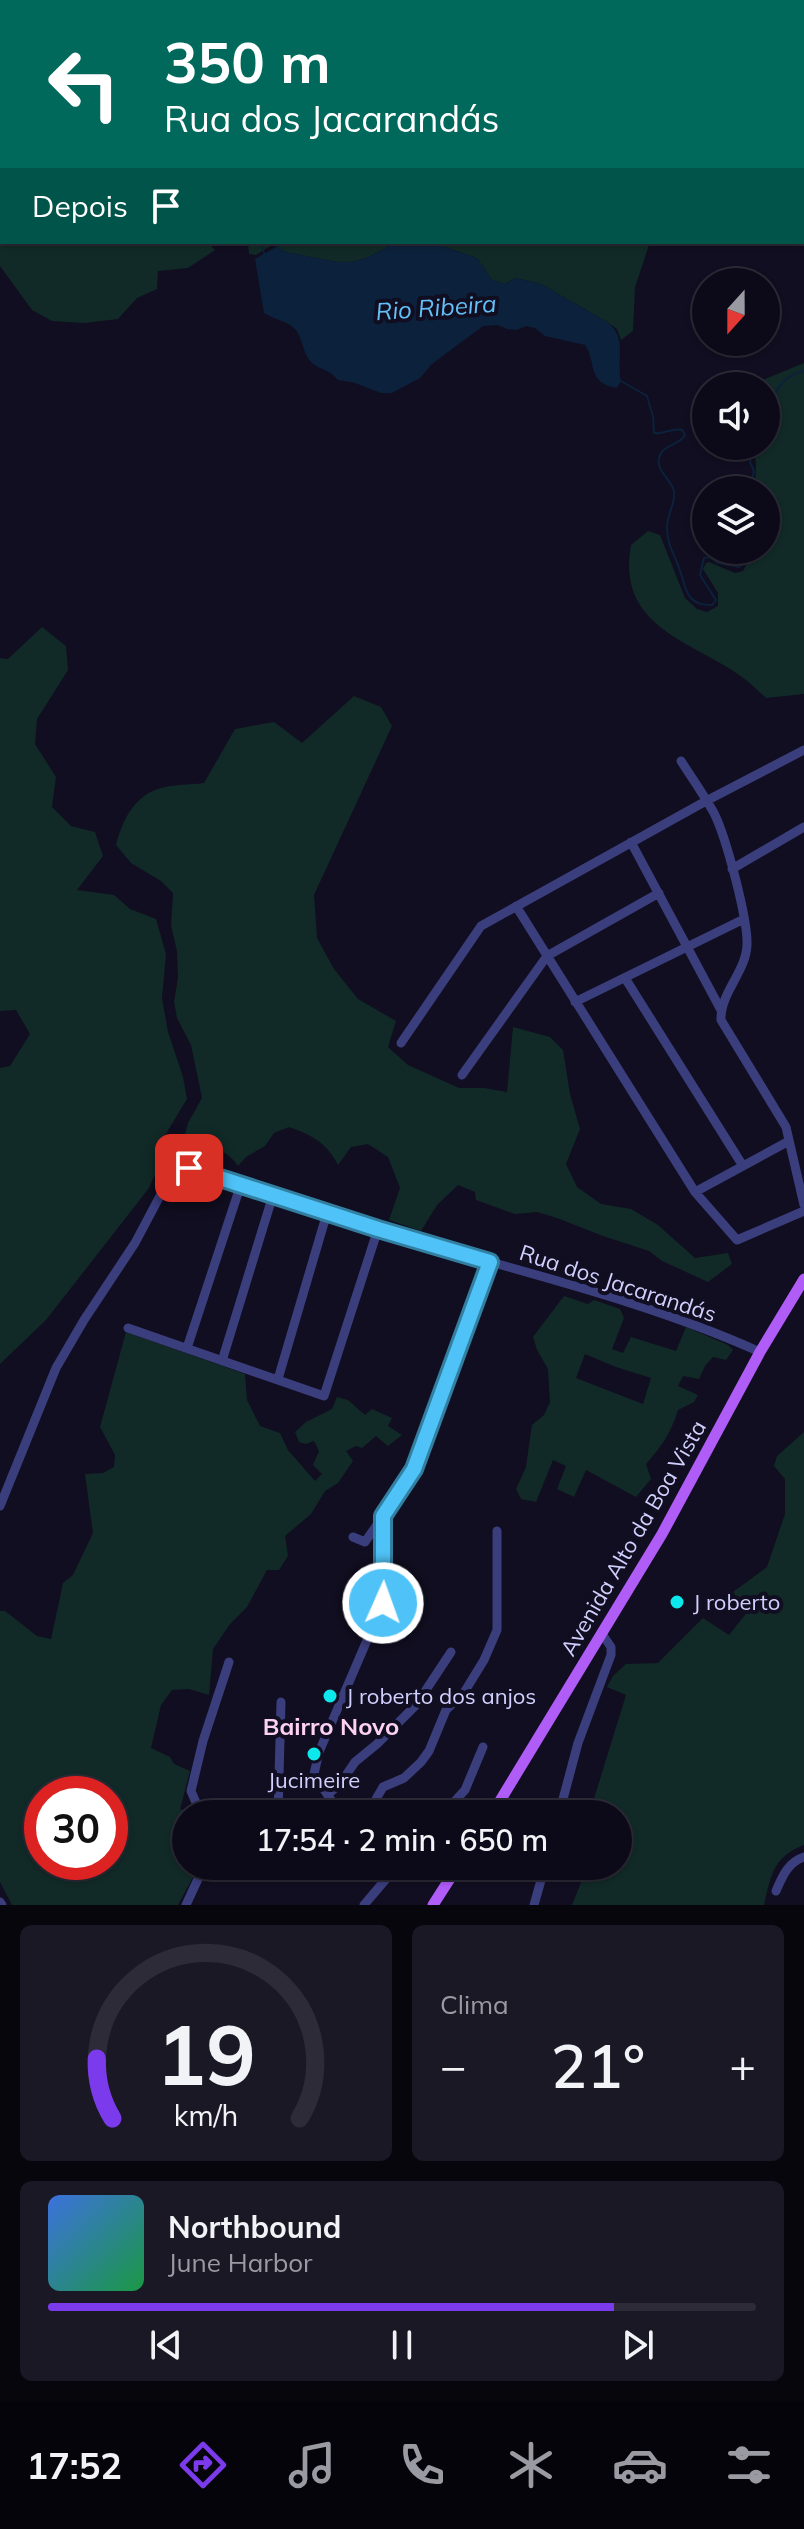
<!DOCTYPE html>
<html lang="pt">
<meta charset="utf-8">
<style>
body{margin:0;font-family:Mulish,sans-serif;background:#1a1825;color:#f1f3f6;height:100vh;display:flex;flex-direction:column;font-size:30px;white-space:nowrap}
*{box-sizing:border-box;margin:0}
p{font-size:26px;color:#9a9aa2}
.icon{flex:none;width:44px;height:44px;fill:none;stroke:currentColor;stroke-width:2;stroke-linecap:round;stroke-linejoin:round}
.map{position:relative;height:1905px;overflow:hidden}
.side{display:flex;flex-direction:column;gap:20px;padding:20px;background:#07060d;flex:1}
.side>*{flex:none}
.banner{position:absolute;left:0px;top:0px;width:804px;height:244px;box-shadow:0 2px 6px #0004,0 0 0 2px #2c2b37;background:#00695c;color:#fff;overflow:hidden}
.needle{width:52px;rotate:201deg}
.fabs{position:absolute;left:692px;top:268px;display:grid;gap:16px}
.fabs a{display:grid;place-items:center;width:88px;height:88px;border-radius:50%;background:#0c0a18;box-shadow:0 2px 6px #0004,0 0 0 2px #2c2b37;font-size:40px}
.speed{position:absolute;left:24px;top:1776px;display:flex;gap:16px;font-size:40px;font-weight:700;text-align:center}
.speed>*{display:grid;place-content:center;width:104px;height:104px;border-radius:50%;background:#0c0a18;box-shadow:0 2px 6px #0004,0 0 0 2px #2c2b37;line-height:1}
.speed .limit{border:12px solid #d22;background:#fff;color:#111}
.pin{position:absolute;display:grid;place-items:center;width:68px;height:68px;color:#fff;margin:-34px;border-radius:16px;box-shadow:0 4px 12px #0006}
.me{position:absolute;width:88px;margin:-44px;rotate:2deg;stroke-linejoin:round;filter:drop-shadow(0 0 6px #0008)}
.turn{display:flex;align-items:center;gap:28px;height:168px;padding:0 32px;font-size:36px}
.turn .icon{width:104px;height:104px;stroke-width:2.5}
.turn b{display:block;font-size:56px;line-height:68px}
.then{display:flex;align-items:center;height:76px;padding:0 32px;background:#0003;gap:16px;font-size:30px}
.big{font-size:60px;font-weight:600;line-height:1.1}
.side .widget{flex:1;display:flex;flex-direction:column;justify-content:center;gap:12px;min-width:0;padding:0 28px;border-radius:12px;background:#1a1825}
.side .dial{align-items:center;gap:0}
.dial svg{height:208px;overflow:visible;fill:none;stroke:#2c2b37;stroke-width:7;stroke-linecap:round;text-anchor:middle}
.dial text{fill:#f1f3f6;stroke:none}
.song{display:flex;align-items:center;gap:24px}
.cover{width:96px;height:96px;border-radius:12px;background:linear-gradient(135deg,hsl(220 70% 55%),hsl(140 70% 35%))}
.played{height:8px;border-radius:4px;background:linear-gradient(90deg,#7c3aed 80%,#2c2b37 80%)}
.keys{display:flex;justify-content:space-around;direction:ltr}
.heat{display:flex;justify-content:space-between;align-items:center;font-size:44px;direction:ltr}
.side .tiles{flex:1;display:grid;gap:20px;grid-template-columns:1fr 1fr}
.widget:last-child{grid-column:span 2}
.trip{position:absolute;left:172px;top:1800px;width:460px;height:80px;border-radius:40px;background:#0c0a18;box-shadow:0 2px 6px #0004,0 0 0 2px #2c2b37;font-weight:600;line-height:80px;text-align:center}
.tab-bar{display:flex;height:128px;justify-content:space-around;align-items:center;background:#05040a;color:#9a9aa2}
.tab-bar .icon{width:56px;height:56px}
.tab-bar .active{color:#7c3aed}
.tab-bar b{font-size:36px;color:#f1f3f6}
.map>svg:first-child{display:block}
.green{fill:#112a27;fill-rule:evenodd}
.water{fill:#0c213b}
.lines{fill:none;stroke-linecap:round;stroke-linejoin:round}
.stream{stroke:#0c213b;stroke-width:2}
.minor{stroke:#3b3e7d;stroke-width:9}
.major{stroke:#b05cf7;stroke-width:11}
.route-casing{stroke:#337fa1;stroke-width:20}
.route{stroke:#4fc3f7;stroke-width:14}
.poi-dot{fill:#0ce8ec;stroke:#100e20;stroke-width:3}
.labels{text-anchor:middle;stroke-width:8;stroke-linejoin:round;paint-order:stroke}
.street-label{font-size:22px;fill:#d1cffd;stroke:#100e20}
.poi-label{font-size:22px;fill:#d1cffd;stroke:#100e20;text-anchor:start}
.water-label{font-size:24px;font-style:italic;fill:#63bff7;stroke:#100e20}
.neighbourhood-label{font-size:24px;font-weight:bold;fill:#fdd1f1;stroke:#100e20}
</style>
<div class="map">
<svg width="804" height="1905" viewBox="0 0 804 1905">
<rect width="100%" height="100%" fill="#100e20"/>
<path class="green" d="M0 0H696L695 2H2V126L0 127Z
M0 188 2 189V242H207L215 250 188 268 158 271 157 289 137 298 118 319 84 323 52 321 32 310 0 266Z
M248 242H394C350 273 339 261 290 253L282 251 275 243 256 255 249 254Z
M430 242H650L635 287 633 331 621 340 617 329 607 322 541 284 516 278 505 284 492 280 477 258Z
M804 363V694L766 698C758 691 751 683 742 677 690 640 616 627 631 545L648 531 660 535 685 598 697 609 707 612 718 606V593L703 569 706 563 709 562 735 573 743 571 749 560V550H766V490H755L756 464 754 451 757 446H766V386H762L765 379Z
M42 627 66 646 68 670 37 719 35 744 56 777 52 807 71 826 95 832 103 856 77 890 114 895 130 909 156 919 166 954 162 998 168 1032 183 1077 187 1099 161 1142 156 1172 149 1188 46 1320 0 1364V1068L10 1066 30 1034 16 1010 0 1011V658L8 659Z
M354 696 381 707 392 726 314 895 317 938 334 969 358 999 396 1021 388 1047 408 1065 459 1088H484L507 1092 513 1027 550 1037 563 1050 570 1094 580 1129 566 1164 577 1187 601 1204 631 1209 658 1225 695 1258 728 1253 732 1264 708 1282 662 1261 649 1251 603 1236 557 1218 537 1212 515 1214 476 1200 475 1192 458 1185 437 1205 421 1231 389 1220 400 1188 388 1157 368 1144 351 1147 338 1165C327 1143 312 1135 289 1127L274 1133 265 1146 246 1157 238 1166C228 1151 211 1144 193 1147L184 1138 188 1123 202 1098 191 1045 177 1018 174 1002 178 978 177 951 171 926 173 893 161 881 131 863 116 845C122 822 133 797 158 789 171 784 189 785 204 783L235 729 274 722 302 743Z
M564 1296 588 1304 594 1300 620 1309 624 1318 612 1349 623 1353 631 1337 676 1351 686 1327 728 1345 733 1350 726 1360 713 1357 705 1366 699 1379 683 1376 678 1386 698 1395 694 1402 678 1410C671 1433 662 1446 646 1464L651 1479 636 1497 586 1470 574 1497 557 1489 566 1466 553 1460 536 1502 521 1499 516 1489 526 1467 532 1425 544 1415 550 1402 548 1369 537 1350 533 1337ZM585 1354 616 1367 651 1378 643 1404 576 1378Z
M126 1332 245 1374 247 1400 260 1426 280 1433 288 1450 315 1481 322 1474 313 1465 319 1451 314 1441 306 1444 299 1442 295 1432 306 1422 332 1409 337 1397 348 1400 365 1415 372 1409 392 1418 388 1426 402 1435 388 1446 376 1436 362 1448 356 1446 346 1451 353 1461 338 1483 325 1491 311 1514 285 1536 288 1556 279 1570H267L247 1607 230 1624 213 1649 209 1695 189 1689 172 1690 161 1705 151 1748 170 1757 174 1764 190 1771 180 1809 194 1814H186V1866H199L178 1905H12L0 1882V1611H5L37 1636 51 1639 63 1583 73 1575 93 1533 85 1474 103 1473 114 1467 115 1455 100 1427ZM42 1794H110V1862H42Z
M804 1432V1845C773 1857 771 1875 764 1905H572L582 1880 589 1881 595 1866H618V1814L592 1805 626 1695 607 1687 613 1676 626 1664 658 1663 703 1618 729 1635 748 1611 733 1592 767 1567 785 1514V1479L774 1466 777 1456Z"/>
<path class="water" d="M394 242H430L477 258 492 280 505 284 516 278 541 284 607 322C628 338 616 357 621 381L617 388C586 383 597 362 585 345L545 336 535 328 526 326 517 330 507 329 498 325 483 326 432 364 420 378 392 393H381L355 383 338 380C328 368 321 371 311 362 302 353 303 336 294 328 286 321 273 319 264 313L255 259 279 245 282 251 290 253C339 261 350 273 394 242Z"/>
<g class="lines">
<path class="stream" d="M0 210 2 211
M260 242 265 255
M621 381 647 396 653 416 654 433C664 435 672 427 682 430L685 435C679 446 662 444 659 458 656 471 671 479 674 491 676 502 667 515 667 527 667 547 676 556 681 574 684 581 685 591 690 597 696 604 703 605 712 605L716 600 700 575 704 558 709 557 718 563 739 567 744 563 747 550
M766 416C775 394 778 377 804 371
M750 490 754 471 750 462 752 446"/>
<path class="minor" d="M681 761C692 778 704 795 714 813 726 837 748 919 747 945 746 972 720 993 721 1020L786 1127 804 1205
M631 842 721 1010
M732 869 804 827
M516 906 695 1192 737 1240 804 1211
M625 978 743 1166
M575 1002 744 919
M401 1043 481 926 706 801 804 750
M462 1075 547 956 659 893
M162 1164a14 14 0 1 1 28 0a14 14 0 1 1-28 0Z
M189 1168C266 1192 342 1219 420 1242 534 1275 651 1303 760 1352
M695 1192 789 1141
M128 1328 324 1396 378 1229
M187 1348 241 1184
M222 1361 273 1195
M278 1379 327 1213
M0 1506 56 1368 84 1320 135 1243 170 1177
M353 1537 365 1542 383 1516
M328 1794 340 1784 355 1762 377 1744 416 1705 451 1652
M201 1814 191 1791 203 1741 229 1662
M278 1814 281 1702
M340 1814 314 1774 319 1752 383 1603V1516L414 1469 490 1262
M375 1814 376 1799 383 1787 404 1778 421 1762 429 1751 446 1710 465 1691 484 1660 497 1630V1531
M443 1814 465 1790 483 1747
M559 1814 578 1743 611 1655V1647L602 1634
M776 1891C782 1877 788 1862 804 1857
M0 1902 2 1905
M186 1905 204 1866
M364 1905 397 1866
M534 1905 545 1866"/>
<path class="major" d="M492 1814 662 1534 760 1352 804 1279
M433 1905 458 1866"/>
</g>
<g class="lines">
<defs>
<path id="route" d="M189 1168 378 1229 490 1262 414 1469 383 1516V1603"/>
</defs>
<use href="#route" class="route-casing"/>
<use href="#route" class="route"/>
</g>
<g class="poi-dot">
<circle cx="677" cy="1602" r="8"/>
<circle cx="330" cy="1696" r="8"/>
<circle cx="314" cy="1754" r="8"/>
</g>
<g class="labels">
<g class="street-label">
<text transform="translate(618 1283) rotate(18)" y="8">Rua dos Jacarandás</text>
<text transform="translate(633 1538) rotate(-60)" y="8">Avenida Alto da Boa Vista</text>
</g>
<g class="poi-label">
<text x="693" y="1610">J roberto</text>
<text x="346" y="1704">J roberto dos anjos</text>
<text x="314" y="1788" text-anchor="middle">Jucimeire</text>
</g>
<g class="water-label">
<text transform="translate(436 308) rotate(-4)" y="8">Rio Ribeira</text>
</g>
<g class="neighbourhood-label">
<text x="331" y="1735">Bairro Novo</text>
</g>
</g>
</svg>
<div class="fabs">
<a><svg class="needle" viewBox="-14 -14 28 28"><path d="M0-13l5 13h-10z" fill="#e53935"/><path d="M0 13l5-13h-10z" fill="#9a9aa2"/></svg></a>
<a><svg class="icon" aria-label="sound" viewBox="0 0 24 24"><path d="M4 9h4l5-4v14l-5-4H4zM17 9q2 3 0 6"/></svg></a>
<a><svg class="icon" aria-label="layers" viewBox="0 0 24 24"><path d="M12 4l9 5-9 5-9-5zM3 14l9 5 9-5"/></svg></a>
</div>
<div class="speed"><div class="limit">30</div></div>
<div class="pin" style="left:189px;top:1168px;background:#d93025"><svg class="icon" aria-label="arrive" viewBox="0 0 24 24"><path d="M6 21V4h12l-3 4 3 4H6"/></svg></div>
<svg class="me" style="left:383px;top:1603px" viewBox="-20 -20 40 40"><circle r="17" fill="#4fc3f7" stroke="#fff" stroke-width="3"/><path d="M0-11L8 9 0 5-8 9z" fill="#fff"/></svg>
<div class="trip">17:54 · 2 min · 650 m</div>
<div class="banner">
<div class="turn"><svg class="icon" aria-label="left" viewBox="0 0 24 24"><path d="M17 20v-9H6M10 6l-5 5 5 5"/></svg><div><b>350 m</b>Rua dos Jacarandás</div></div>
<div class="then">Depois<svg class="icon" aria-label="arrive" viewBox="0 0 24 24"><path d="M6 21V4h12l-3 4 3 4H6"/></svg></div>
</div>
</div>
<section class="side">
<div class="tiles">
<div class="widget dial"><svg viewBox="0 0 100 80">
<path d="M14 69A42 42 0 1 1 86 69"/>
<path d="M14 69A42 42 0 0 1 8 46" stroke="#7c3aed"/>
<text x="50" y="56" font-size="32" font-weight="700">19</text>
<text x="50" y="72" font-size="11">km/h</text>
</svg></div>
<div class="widget"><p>Clima</p>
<div class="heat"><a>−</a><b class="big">21°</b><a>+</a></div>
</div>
<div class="widget">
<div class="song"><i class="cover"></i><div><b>Northbound</b><p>June Harbor</p></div></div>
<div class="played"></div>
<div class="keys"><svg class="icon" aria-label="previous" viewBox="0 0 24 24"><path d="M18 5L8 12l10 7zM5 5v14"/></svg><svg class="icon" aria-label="pause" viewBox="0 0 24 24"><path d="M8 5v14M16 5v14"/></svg><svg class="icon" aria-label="next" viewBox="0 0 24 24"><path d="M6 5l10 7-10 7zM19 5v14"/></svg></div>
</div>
</div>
</section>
<nav class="tab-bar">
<b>17:52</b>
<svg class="icon active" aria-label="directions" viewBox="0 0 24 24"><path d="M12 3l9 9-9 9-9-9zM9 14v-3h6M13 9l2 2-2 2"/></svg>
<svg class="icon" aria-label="music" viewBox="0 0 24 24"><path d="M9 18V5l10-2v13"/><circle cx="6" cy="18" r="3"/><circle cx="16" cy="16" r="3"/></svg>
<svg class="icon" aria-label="phone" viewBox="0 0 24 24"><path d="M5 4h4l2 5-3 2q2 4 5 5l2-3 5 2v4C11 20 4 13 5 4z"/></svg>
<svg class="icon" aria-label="climate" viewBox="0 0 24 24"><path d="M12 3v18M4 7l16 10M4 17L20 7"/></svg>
<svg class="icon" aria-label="car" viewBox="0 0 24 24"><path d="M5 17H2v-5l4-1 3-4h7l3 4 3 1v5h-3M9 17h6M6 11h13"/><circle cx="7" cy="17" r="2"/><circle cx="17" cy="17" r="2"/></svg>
<svg class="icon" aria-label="filters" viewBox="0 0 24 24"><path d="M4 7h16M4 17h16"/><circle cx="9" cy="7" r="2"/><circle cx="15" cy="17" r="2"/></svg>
</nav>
